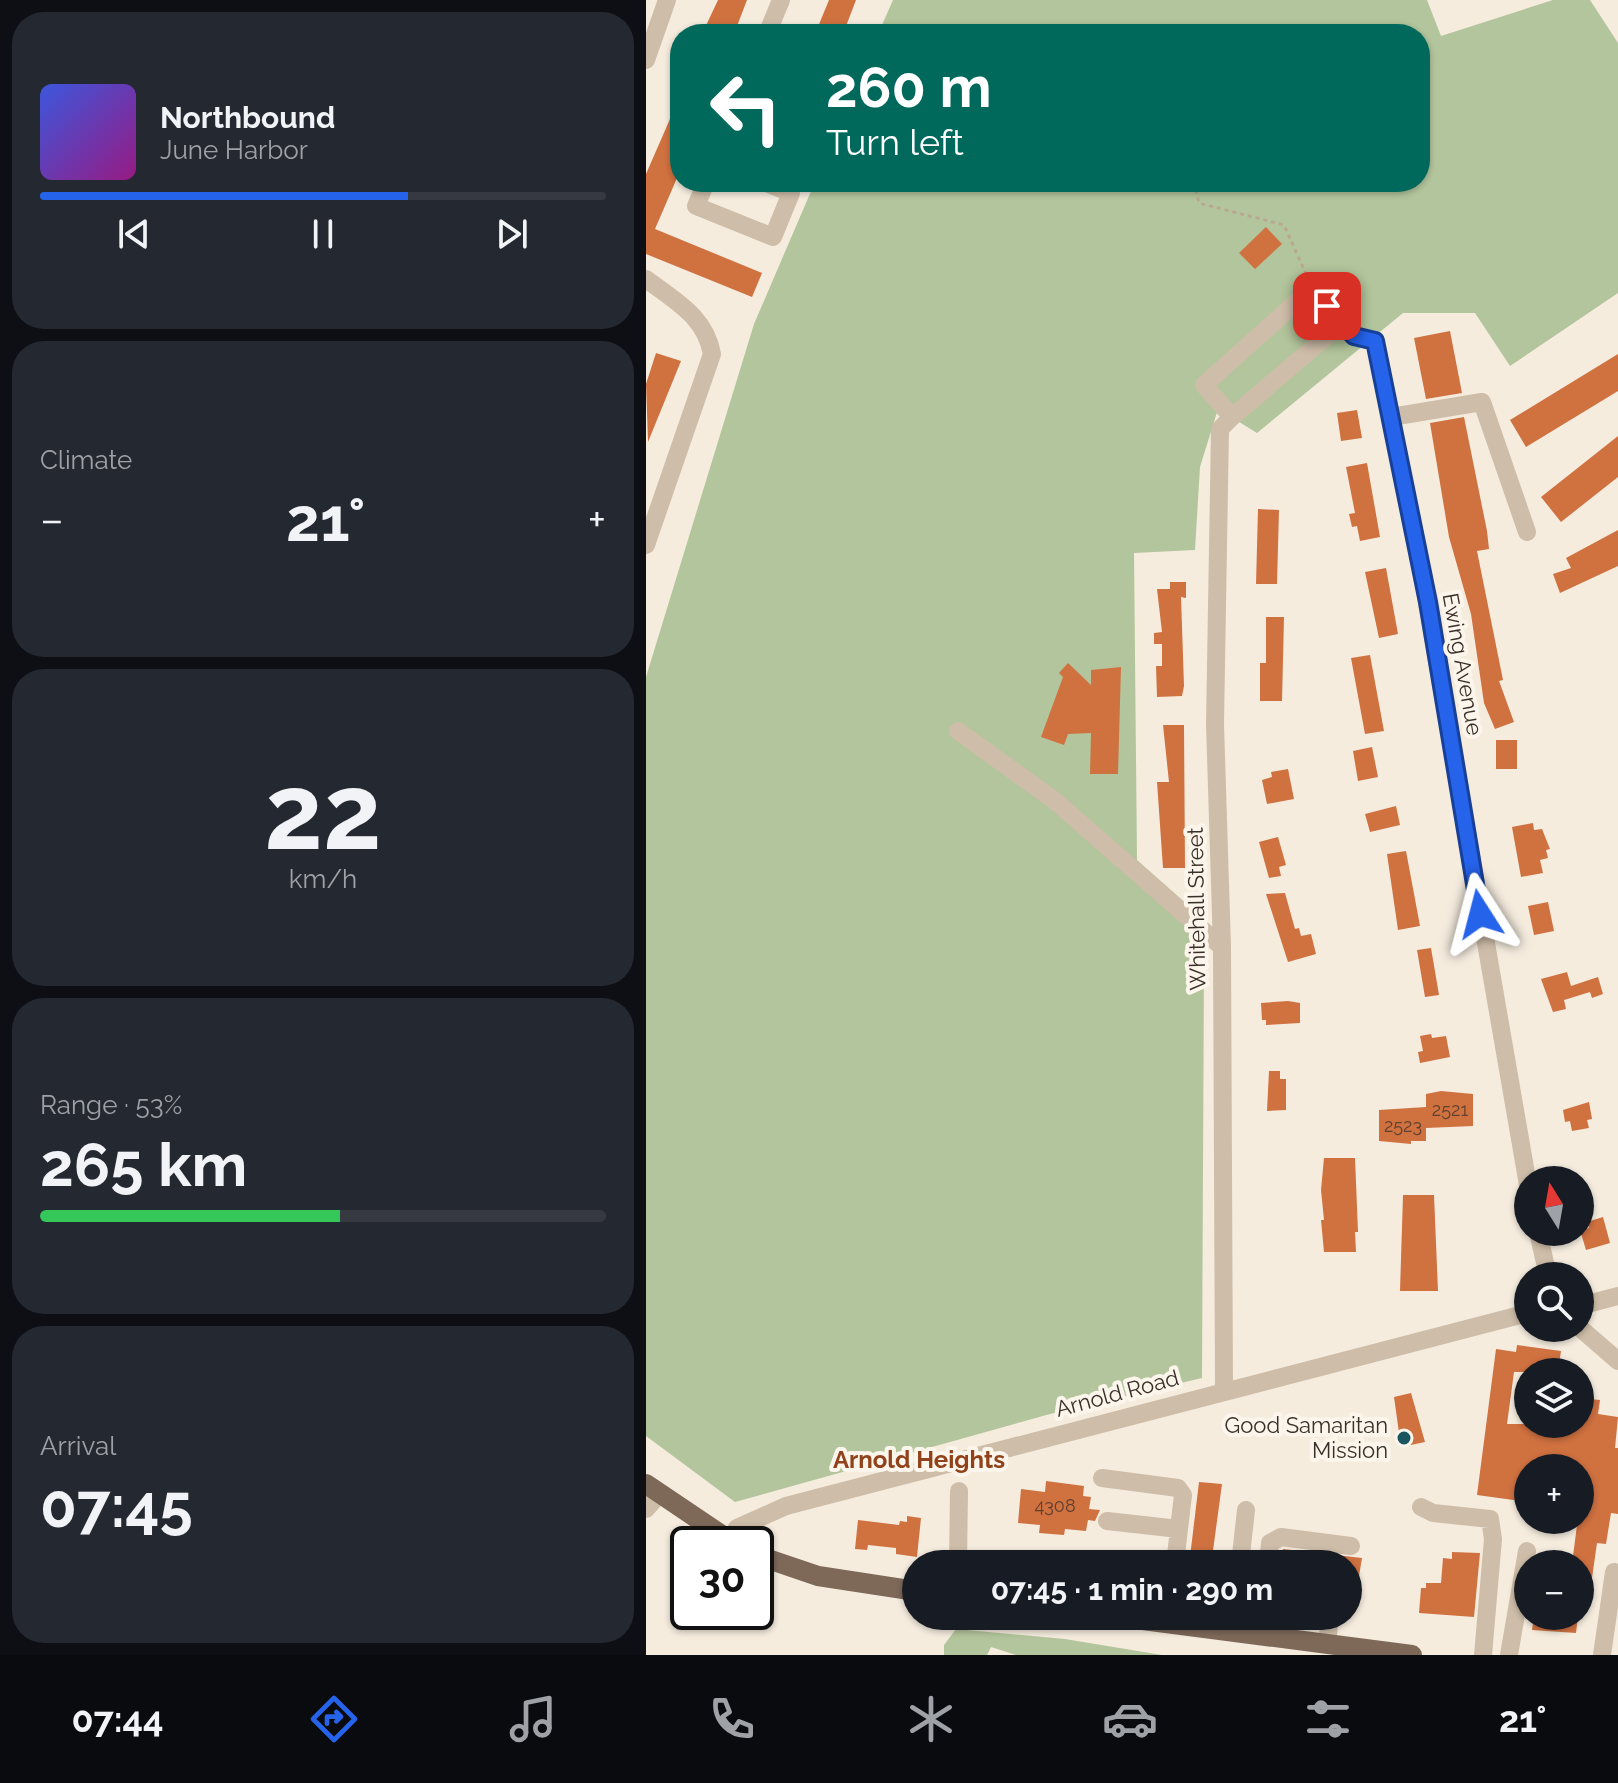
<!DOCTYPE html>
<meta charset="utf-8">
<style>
body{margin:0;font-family:Raleway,sans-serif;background:#242831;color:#f1f3f6;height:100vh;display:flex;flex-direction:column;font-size:30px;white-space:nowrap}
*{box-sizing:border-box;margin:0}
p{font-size:26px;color:#9ea1a6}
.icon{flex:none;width:44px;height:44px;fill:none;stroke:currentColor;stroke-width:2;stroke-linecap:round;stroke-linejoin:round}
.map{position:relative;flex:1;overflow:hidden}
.details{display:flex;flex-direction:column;gap:12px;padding:12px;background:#0d0f14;width:646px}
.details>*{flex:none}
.guide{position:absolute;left:24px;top:24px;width:760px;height:168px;border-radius:32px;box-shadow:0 2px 6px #0004;background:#00695c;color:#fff;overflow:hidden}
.needle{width:52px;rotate:349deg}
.fabs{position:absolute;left:868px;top:1166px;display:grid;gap:16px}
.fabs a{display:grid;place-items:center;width:80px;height:80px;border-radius:50%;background:#171b24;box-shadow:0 2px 6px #0004;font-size:40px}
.speed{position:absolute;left:24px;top:1526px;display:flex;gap:16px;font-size:40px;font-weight:700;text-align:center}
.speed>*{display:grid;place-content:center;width:104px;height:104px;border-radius:50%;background:#171b24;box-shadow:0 2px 6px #0004;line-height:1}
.speed .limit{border:4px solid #111;border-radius:12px;background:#fff;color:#111}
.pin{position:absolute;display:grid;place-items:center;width:68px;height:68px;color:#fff;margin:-34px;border-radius:16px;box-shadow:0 4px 12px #0006}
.me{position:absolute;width:88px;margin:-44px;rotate:351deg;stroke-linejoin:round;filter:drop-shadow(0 0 6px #0008)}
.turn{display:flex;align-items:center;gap:28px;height:168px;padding:0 24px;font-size:36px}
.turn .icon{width:104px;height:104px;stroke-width:2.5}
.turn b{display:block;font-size:56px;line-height:68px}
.big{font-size:60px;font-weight:700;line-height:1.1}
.details .widget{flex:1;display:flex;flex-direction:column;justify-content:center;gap:12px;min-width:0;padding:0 28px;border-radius:32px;background:#242831}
.details .dial{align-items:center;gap:0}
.dial b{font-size:104px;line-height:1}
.song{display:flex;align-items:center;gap:24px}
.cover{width:96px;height:96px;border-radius:12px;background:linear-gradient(135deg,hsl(230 70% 55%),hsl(310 70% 35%))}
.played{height:8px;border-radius:4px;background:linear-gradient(90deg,#2563eb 65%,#363941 65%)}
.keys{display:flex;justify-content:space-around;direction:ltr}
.heat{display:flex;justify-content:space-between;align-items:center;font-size:44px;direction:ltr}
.charge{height:12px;border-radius:6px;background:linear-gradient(90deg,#34c759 53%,#363941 0)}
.trip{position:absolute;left:256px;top:1550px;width:460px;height:80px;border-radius:40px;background:#171b24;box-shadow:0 2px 6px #0004;font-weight:700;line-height:80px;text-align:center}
.tab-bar{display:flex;height:128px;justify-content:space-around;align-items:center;background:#090b0e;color:#9ea1a6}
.tab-bar .icon{width:56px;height:56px}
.tab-bar .selected{color:#2563eb}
.tab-bar b{font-size:36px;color:#f1f3f6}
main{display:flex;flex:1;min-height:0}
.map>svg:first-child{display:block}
.green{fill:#b3c59c}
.building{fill:#d07140}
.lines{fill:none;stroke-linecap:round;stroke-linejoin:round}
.path{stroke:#baa792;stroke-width:3;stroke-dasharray:4 4;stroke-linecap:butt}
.minor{stroke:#cebda8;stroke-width:18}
.major{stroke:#7e6959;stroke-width:20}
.route-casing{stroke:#184099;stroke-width:20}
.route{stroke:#2563eb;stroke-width:14}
.poi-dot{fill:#1a5560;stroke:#fbf5eb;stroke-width:3}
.labels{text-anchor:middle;stroke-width:8;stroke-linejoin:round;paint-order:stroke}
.number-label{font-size:18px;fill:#60402f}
.street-label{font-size:22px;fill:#3a3029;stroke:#fbf5eb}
.poi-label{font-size:22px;fill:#3a3029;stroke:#fbf5eb;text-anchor:end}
.neighbourhood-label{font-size:24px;font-weight:bold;fill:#91421a;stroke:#fbf5eb}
</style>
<main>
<section class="details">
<div class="widget">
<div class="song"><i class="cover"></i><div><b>Northbound</b><p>June Harbor</p></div></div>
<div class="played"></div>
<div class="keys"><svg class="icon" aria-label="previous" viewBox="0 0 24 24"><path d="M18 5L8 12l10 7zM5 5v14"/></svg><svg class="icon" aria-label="pause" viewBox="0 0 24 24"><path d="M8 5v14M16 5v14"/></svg><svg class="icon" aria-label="next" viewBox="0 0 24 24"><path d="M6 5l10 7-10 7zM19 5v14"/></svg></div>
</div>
<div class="widget"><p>Climate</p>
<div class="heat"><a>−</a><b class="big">21°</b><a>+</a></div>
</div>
<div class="widget dial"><b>22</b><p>km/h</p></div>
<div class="widget"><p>Range · 53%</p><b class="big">265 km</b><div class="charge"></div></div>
<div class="widget"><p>Arrival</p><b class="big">07:45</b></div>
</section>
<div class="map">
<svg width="972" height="1655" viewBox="0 0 972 1655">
<rect width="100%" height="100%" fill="#f5ecde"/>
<path class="green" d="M247 0H781L795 36 907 0H944L972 43V293L864 366 829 313H757L611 433 572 409 554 467 549 550 488 553 491 860 561 922 558 962 556 1378 404 1414 89 1502 0 1436V677L108 324 169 182H774V34H232Z
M310 1629 419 1639 516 1655H370L345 1647 341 1655H298V1645Z"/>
<path class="building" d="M72 0H101L88 34H56Z
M183 0H210L197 34H169Z
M34 96V171L9 229 116 273 106 297 0 254V174Z
M620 227 636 244 609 269 593 253Z
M804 331 816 393 780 399 768 338Z
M10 353 35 361 2 442 0 384Z
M972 354V391L880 447 864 420Z
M711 410 716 438 695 441 691 413Z
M818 417 841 531 843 549 831 551 857 680 853 681 868 722 849 729 838 703 825 614 803 537 784 423Z
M972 436V477L915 522 895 497Z
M721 463 734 537 714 541 711 526 706 527 703 514 709 513 700 467Z
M612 509 633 510 631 584H610Z
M972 530V566L914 593 907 574 925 568 920 558Z
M740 568 752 634 733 638 719 572Z
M524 582H540V598L535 597 538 686 536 696 511 697 510 666H516V644H508V633L516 632 511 589H524Z
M620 617H638L636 701H614V663H620Z
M724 655 738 731 719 734 705 658Z
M422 663 445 685V670L475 667 472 774H444L445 733 422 734 418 745 395 737 417 677 413 673Z
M517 725H538L539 868H517L511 782H523Z
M850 740H871V769H850Z
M726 747 732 777 712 781 707 751Z
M642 769 648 799 621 804 616 780 626 777 625 772Z
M750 806 754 825 724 832 719 814Z
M887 823 888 830 896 829 904 849 900 850 902 858 894 860 897 873 875 877 866 827Z
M632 837 640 865 633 867 635 876 623 878 613 842Z
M760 851 774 926 752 930 741 854Z
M639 893 649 929 653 928 655 936 665 934 670 954 642 962 620 894Z
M902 902 908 931 888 935 882 906Z
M785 948 793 995 779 997 771 950Z
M921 972 925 986 952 977 957 994 946 998 944 992 918 1000 920 1009 907 1012 895 979Z
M642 1001 654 1003V1023L620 1025V1020H616L615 1003Z
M785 1034 786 1038 800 1036 804 1057 774 1063 772 1052 777 1051 774 1036Z
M623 1071H634V1079H640V1110L621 1111Z
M795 1091 827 1094V1126L780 1128V1141H765V1144L733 1141V1110L780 1107V1094Z
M943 1102 946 1119 941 1120 943 1128 926 1131 924 1121 919 1122 917 1110Z
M678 1158H709L712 1232H709L710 1252H678L675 1220H678L675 1190Z
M757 1195H788L792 1291H754Z
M957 1217 964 1243 940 1250 934 1230 943 1228 941 1222Z
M871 1345 915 1351 912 1372H868L861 1424H934V1398L954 1400 952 1414 972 1417 969 1448H972V1514L965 1513 960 1544 951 1543 941 1613 934 1612V1564H897L899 1552 927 1556 938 1471 934 1468 882 1464V1502L831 1495 850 1349 870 1352Z
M765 1393 779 1442 755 1447 748 1397Z
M400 1481 438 1486 437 1496 445 1497 443 1509 454 1510 449 1521 442 1520 440 1531 419 1529 418 1535 393 1533 394 1525 372 1523 375 1489 399 1492Z
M553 1482 576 1484 566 1558 561 1559 544 1557Z
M261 1516 275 1518 271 1557 250 1554V1548L222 1545 221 1550 209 1549 212 1520 253 1525 254 1521 261 1522Z
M637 1549 716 1558 713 1576 702 1575V1564H634Z
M806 1552 834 1553 828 1617 773 1613 775 1588H780V1583H795L797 1558 806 1559Z
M888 1616H932L930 1633 886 1630Z"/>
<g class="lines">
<path class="path" d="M447 28 448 34
M548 182 553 203 638 225 660 274"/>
<path class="minor" d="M121 34 135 0
M0 60 21 0
M60 182 50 206 127 237 145 193 118 182
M0 279C29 301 59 316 66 354L0 545
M586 417 696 323
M745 417 836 402 881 532
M312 731 408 800 576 947
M892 1232 902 1276
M934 1306 972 1296
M934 1328 972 1361
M578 1389 576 947 569 724 574 429 586 417 558 385 665 289 708 336 729 341 776 574 882 1185
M456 1478 532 1488 537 1495 533 1529 461 1521
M775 1507 787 1513 844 1519 847 1539 837 1655
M0 1509 13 1494
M84 1541 91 1528 140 1506 882 1313
M456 1559 494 1564
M312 1564 313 1491
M529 1564 533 1529
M594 1564 600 1510
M622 1564 624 1543 635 1537 705 1546
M627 1637 629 1616
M681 1644 684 1616
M863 1655 881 1551
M956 1655 968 1572"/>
<path class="major" d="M0 1484 89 1544
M110 1555 172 1576 270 1591
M466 1616 766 1655"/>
</g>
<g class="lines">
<defs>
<path id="route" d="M681 306 708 336 729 341 782 602 834 914"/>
</defs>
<use href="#route" class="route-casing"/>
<use href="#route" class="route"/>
</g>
<circle class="poi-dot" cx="758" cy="1438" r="8"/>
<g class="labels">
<g class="number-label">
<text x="804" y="1116">2521</text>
<text x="757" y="1132">2523</text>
<text x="409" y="1512">4308</text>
</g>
<g class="street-label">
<text transform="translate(817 664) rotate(80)" y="8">Ewing Avenue</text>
<text transform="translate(550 909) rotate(-91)" y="8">Whitehall Street</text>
<text transform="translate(471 1393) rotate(-15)" y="8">Arnold Road</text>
</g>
<g class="poi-label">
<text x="742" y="1433">Good Samaritan<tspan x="742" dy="25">Mission</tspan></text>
</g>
<g class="neighbourhood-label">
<text x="273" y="1468">Arnold Heights</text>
</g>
</g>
</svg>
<div class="fabs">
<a><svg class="needle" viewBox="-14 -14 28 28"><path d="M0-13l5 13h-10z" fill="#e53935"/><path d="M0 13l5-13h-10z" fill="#9ea1a6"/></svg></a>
<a><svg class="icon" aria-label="search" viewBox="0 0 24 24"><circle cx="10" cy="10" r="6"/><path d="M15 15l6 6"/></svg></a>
<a><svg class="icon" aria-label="layers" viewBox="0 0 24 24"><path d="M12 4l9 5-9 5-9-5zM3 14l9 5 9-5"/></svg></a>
<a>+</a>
<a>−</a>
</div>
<div class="speed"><div class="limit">30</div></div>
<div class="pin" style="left:681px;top:306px;background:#d93025"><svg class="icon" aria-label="arrive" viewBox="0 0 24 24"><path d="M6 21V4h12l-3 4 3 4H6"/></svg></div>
<svg class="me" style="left:834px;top:914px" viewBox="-20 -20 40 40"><path d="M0-17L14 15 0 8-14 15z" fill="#2563eb" stroke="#fff" stroke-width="4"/></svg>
<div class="trip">07:45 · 1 min · 290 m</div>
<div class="guide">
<div class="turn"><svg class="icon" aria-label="left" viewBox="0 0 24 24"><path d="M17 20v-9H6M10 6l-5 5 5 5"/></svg><div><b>260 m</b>Turn left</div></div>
</div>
</div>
</main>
<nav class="tab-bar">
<b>07:44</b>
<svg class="icon selected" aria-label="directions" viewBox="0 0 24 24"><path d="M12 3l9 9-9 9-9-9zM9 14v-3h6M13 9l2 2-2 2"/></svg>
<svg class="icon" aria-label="music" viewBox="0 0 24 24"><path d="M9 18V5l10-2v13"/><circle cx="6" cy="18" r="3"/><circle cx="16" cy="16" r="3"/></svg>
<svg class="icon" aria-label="phone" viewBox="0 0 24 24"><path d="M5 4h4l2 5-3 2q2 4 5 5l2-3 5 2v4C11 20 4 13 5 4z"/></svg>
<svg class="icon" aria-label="climate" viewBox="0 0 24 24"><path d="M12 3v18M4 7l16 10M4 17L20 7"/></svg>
<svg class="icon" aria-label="car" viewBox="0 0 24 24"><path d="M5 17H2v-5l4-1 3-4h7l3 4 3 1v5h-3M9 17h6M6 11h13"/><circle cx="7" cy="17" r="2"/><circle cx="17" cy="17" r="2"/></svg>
<svg class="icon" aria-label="filters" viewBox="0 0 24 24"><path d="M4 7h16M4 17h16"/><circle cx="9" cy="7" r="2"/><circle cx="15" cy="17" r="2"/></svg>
<b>21°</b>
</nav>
